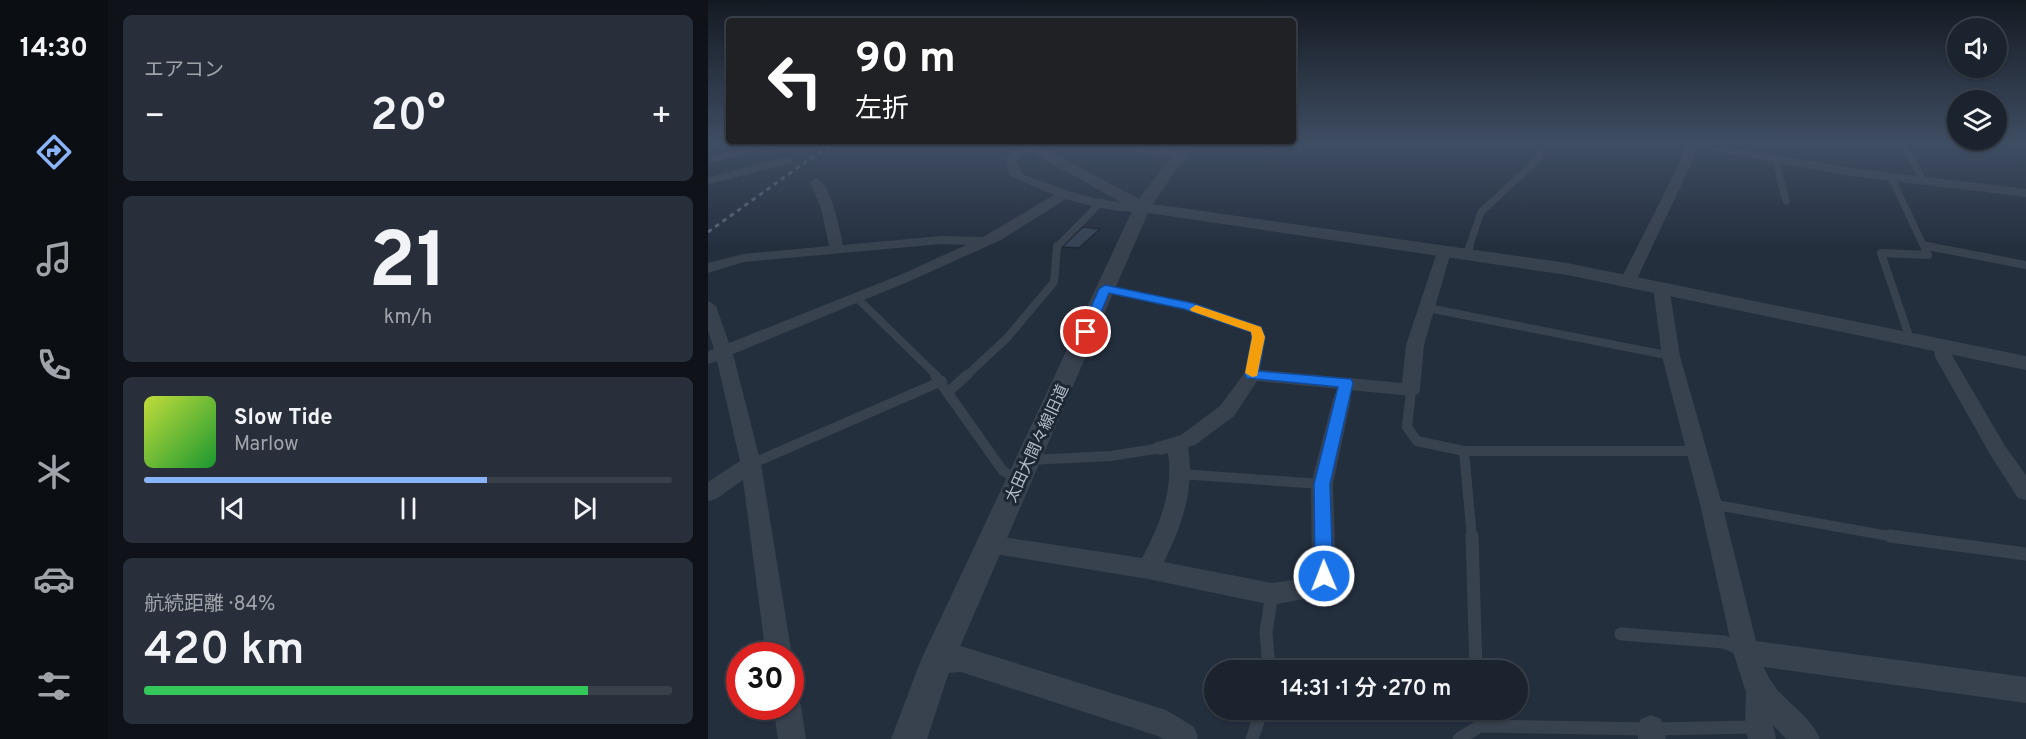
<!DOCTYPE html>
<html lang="ja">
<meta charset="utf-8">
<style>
body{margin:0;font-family:Overpass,"Noto Sans JP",sans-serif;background:#282f3a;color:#f1f3f6;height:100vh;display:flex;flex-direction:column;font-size:22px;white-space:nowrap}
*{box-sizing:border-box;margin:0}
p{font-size:20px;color:#a0a4aa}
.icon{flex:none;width:33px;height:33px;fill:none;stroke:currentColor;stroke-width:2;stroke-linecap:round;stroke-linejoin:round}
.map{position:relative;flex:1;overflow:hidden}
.sheet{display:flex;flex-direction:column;gap:15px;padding:15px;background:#0f1319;width:600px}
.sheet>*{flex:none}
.banner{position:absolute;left:18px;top:18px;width:570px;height:126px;border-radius:6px;box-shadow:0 2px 4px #0004,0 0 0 2px #39404a;background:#202124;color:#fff;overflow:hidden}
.controls{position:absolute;left:1239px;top:18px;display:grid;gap:12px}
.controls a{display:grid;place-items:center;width:60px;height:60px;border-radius:50%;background:#1b232e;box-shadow:0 2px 4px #0004,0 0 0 2px #39404a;font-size:30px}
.speed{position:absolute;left:18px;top:642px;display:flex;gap:12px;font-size:30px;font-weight:700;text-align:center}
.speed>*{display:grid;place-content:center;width:78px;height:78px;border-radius:50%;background:#1b232e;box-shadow:0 2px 4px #0004,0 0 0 2px #39404a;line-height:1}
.speed .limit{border:9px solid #d22;background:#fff;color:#111}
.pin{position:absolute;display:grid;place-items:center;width:51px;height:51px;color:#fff;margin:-26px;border:3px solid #fff;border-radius:50%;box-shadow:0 2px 6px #0007}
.me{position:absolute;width:66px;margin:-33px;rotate:359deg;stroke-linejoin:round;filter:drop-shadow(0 0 4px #0008)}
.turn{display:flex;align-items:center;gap:21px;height:126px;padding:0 30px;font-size:27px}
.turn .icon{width:78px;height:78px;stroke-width:2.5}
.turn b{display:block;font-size:42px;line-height:51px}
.big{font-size:45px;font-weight:600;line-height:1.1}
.sheet .widget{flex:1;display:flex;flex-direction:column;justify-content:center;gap:9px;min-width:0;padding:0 21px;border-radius:9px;background:#282f3a}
.sheet .dial{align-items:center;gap:0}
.dial b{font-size:78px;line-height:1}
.song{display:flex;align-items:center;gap:18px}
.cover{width:72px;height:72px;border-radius:9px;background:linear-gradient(135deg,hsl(70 70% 55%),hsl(130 70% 35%))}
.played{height:6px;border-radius:3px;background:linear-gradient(90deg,#8ab4f8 65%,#39404a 65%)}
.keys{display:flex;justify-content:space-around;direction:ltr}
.heat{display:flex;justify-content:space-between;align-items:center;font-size:33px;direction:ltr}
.charge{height:9px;border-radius:4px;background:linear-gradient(90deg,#34c759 84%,#39404a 0)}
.trip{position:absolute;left:496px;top:660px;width:324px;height:60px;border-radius:30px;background:#1b232e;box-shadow:0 2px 4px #0004,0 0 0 2px #39404a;font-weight:600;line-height:60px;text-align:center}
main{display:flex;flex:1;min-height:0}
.menu{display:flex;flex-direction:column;width:108px;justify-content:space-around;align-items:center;background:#0b0e12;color:#a0a4aa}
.menu .icon{width:42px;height:42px}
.menu .on{color:#8ab4f8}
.menu b{font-size:27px;color:#f1f3f6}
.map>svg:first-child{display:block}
.building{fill:#364354;stroke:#1f2835;stroke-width:1.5}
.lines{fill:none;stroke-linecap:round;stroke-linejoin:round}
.service-far3{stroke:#38414e;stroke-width:7}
.service-far2{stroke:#38414e;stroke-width:8}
.service-far1{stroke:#38414e;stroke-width:10}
.service{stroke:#38414e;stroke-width:13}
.minor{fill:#38414e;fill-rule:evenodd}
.tertiary{fill:#38414e;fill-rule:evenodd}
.rail{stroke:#5a6575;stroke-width:3;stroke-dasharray:4.5 4.5;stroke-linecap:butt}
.route{fill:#1a73e8;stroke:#114b97;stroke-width:1.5}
.slow{fill:#f59e0b}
.labels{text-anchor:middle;stroke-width:6;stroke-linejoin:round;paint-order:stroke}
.street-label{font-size:16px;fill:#b4bcc9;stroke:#1d2633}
</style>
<main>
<nav class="menu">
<b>14:30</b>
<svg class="icon on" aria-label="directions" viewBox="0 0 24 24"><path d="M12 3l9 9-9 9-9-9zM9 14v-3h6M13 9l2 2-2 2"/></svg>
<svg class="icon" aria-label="music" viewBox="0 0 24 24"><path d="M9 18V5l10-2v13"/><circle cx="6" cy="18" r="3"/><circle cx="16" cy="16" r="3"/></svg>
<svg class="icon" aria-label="phone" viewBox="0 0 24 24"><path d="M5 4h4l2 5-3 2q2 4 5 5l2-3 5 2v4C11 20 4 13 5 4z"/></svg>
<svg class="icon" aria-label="climate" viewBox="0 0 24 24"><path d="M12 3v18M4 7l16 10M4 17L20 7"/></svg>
<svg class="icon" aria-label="car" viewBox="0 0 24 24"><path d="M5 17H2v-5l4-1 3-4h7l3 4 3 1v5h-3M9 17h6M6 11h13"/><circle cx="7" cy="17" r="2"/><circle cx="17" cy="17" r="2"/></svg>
<svg class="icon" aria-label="filters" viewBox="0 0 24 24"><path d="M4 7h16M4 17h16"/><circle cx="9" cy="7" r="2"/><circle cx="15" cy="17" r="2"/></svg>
</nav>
<section class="sheet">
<div class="widget"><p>エアコン</p>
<div class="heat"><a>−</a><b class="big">20°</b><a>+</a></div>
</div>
<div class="widget dial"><b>21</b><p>km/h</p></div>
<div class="widget">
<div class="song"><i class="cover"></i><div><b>Slow Tide</b><p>Marlow</p></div></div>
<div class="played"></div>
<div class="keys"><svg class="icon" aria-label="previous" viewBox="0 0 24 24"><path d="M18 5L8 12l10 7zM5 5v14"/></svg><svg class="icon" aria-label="pause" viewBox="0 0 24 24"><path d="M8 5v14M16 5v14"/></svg><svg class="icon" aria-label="next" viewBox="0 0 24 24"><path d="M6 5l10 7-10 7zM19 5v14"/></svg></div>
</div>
<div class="widget"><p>航続距離 · 84%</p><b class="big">420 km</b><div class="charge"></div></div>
</section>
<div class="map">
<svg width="1318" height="739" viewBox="0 0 1318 739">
<rect width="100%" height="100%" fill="#242f3e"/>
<path class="building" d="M375 227 392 229 371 248 354 247Z"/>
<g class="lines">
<path class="service-far3" d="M1195 143 1215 180
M0 149 25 143
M1067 158 1078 201
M0 160 65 143
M1183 177 1216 247
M0 181 80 160
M1216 245 1227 247
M349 247 393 202
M761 247 773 212 823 166 830 157 833 143"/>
<path class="service-far2" d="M1219 246 1318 265
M758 256 762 246
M397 289 480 306 549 329 551 337 544 375
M149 298 229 376
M720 308 963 356
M1202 339 1173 253 1220 255 1216 246
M258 376 299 338 346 282 349 246"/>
<path class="service-far1" d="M227 375 295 471 309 479
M703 390 699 427 709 441 756 451H988
M239 393 259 375
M756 451 764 538
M321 460 403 456 453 448
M43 464 234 381
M472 474 613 484
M1003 504 1192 538"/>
<path class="service" d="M764 536 768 670
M1182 536 1318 554
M913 634 1016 642 1033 649
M561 670 558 632 564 594
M772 726 943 729 1049 727
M544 739 554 710
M751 739 772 726 771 710"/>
<path class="minor" d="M431 143H443L440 147 474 150 480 154 474 158 433 154 427 150Z
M973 143H1001L1143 168 1318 189V197L1143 176 988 148 984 162 928 281 920 286 915 284 912 281 972 162 977 146Z
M314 144H322L324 146 309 161 314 174C343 185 373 197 404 201 415 203 433 200 441 207 428 219 375 204 358 199L293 240 202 281 25 354 53 464 84 656 82 660V656H58L35 480 8 499 0 501V482L32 461 9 361 0 364V351L6 349 0 331V301L8 306 21 343 192 275 258 245 233 244 36 262 0 273V263L35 254 121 246 113 208 102 182 108 178C123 183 132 230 135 245L233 236 275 237 346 195 302 176 297 160Z
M736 248 743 252 716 345 712 390 710 394 703 396 549 381 526 416 487 445 480 447C487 489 474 525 456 562L564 583 604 577 603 484 625 399 627 394 634 393 641 394 643 399 625 484 628 576 621 594 564 605 440 579 274 552 271 545 274 538 282 535 434 558C451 526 466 491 460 453L453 455 446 453 443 448 446 443 473 435 512 406 538 371 544 369 694 383 698 345 729 252Z
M953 282 961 287 972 356 1014 504 1048 641 1318 677V703L1056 667C1068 700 1100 710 1112 739H1078L1065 725 1068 739H1040L1037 727 1038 692 1025 652 992 504 954 356 945 287Z
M1234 340 1240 341 1245 357 1297 446 1318 475V500L1310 498 1283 456 1227 357 1225 345 1228 341Z
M253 646 458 710 486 727 490 737 489 739H455L450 736 253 672 229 674 220 670 216 661 220 652 229 648Z
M82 694 89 696 93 706 98 739H70L65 706H82Z
M943 715 953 719 958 739H930L929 729 933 719Z"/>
<path class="tertiary" d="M307 143H326L431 199 457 164 477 143H493L468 170 445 204 859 263 1318 356V370L859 275 440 213 241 672 219 739H183L213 660 425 209Z"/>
<path class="rail" d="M0 232 124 143"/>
</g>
<linearGradient id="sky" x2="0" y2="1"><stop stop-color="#141a22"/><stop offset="0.58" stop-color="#3f4d63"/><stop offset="1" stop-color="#3f4d63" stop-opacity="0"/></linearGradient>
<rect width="1318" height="247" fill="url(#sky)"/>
<path class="route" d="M397 285 484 303 553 327 557 337 551 371 643 379 645 383 622 484 625 576 622 582 616 584 610 582 607 576 606 484 630 387 539 378 537 375 544 337 543 332 476 309 401 293 385 332 383 334H374L372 332 391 289Z"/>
<path class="slow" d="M488 305 553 327 557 337 549 376 544 377 537 373 544 337 543 332 483 311 482 309Z"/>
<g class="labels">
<g class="street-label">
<text transform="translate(328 443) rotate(-65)" y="6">太田大間々線旧道</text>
</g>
</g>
</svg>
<div class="controls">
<a><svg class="icon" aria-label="sound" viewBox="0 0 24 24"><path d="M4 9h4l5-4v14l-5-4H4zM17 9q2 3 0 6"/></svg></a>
<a><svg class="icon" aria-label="layers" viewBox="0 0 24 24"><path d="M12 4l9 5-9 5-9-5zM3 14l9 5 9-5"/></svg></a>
</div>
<div class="speed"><div class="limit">30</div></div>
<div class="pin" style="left:378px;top:332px;background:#d93025"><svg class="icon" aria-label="arrive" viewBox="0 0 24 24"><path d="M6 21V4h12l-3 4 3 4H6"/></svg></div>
<svg class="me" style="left:616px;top:576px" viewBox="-20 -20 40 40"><circle r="17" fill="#1a73e8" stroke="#fff" stroke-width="3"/><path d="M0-11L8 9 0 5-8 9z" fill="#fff"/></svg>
<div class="trip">14:31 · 1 分 · 270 m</div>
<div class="banner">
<div class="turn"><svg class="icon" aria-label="left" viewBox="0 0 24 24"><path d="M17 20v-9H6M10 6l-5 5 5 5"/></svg><div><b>90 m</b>左折</div></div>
</div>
</div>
</main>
